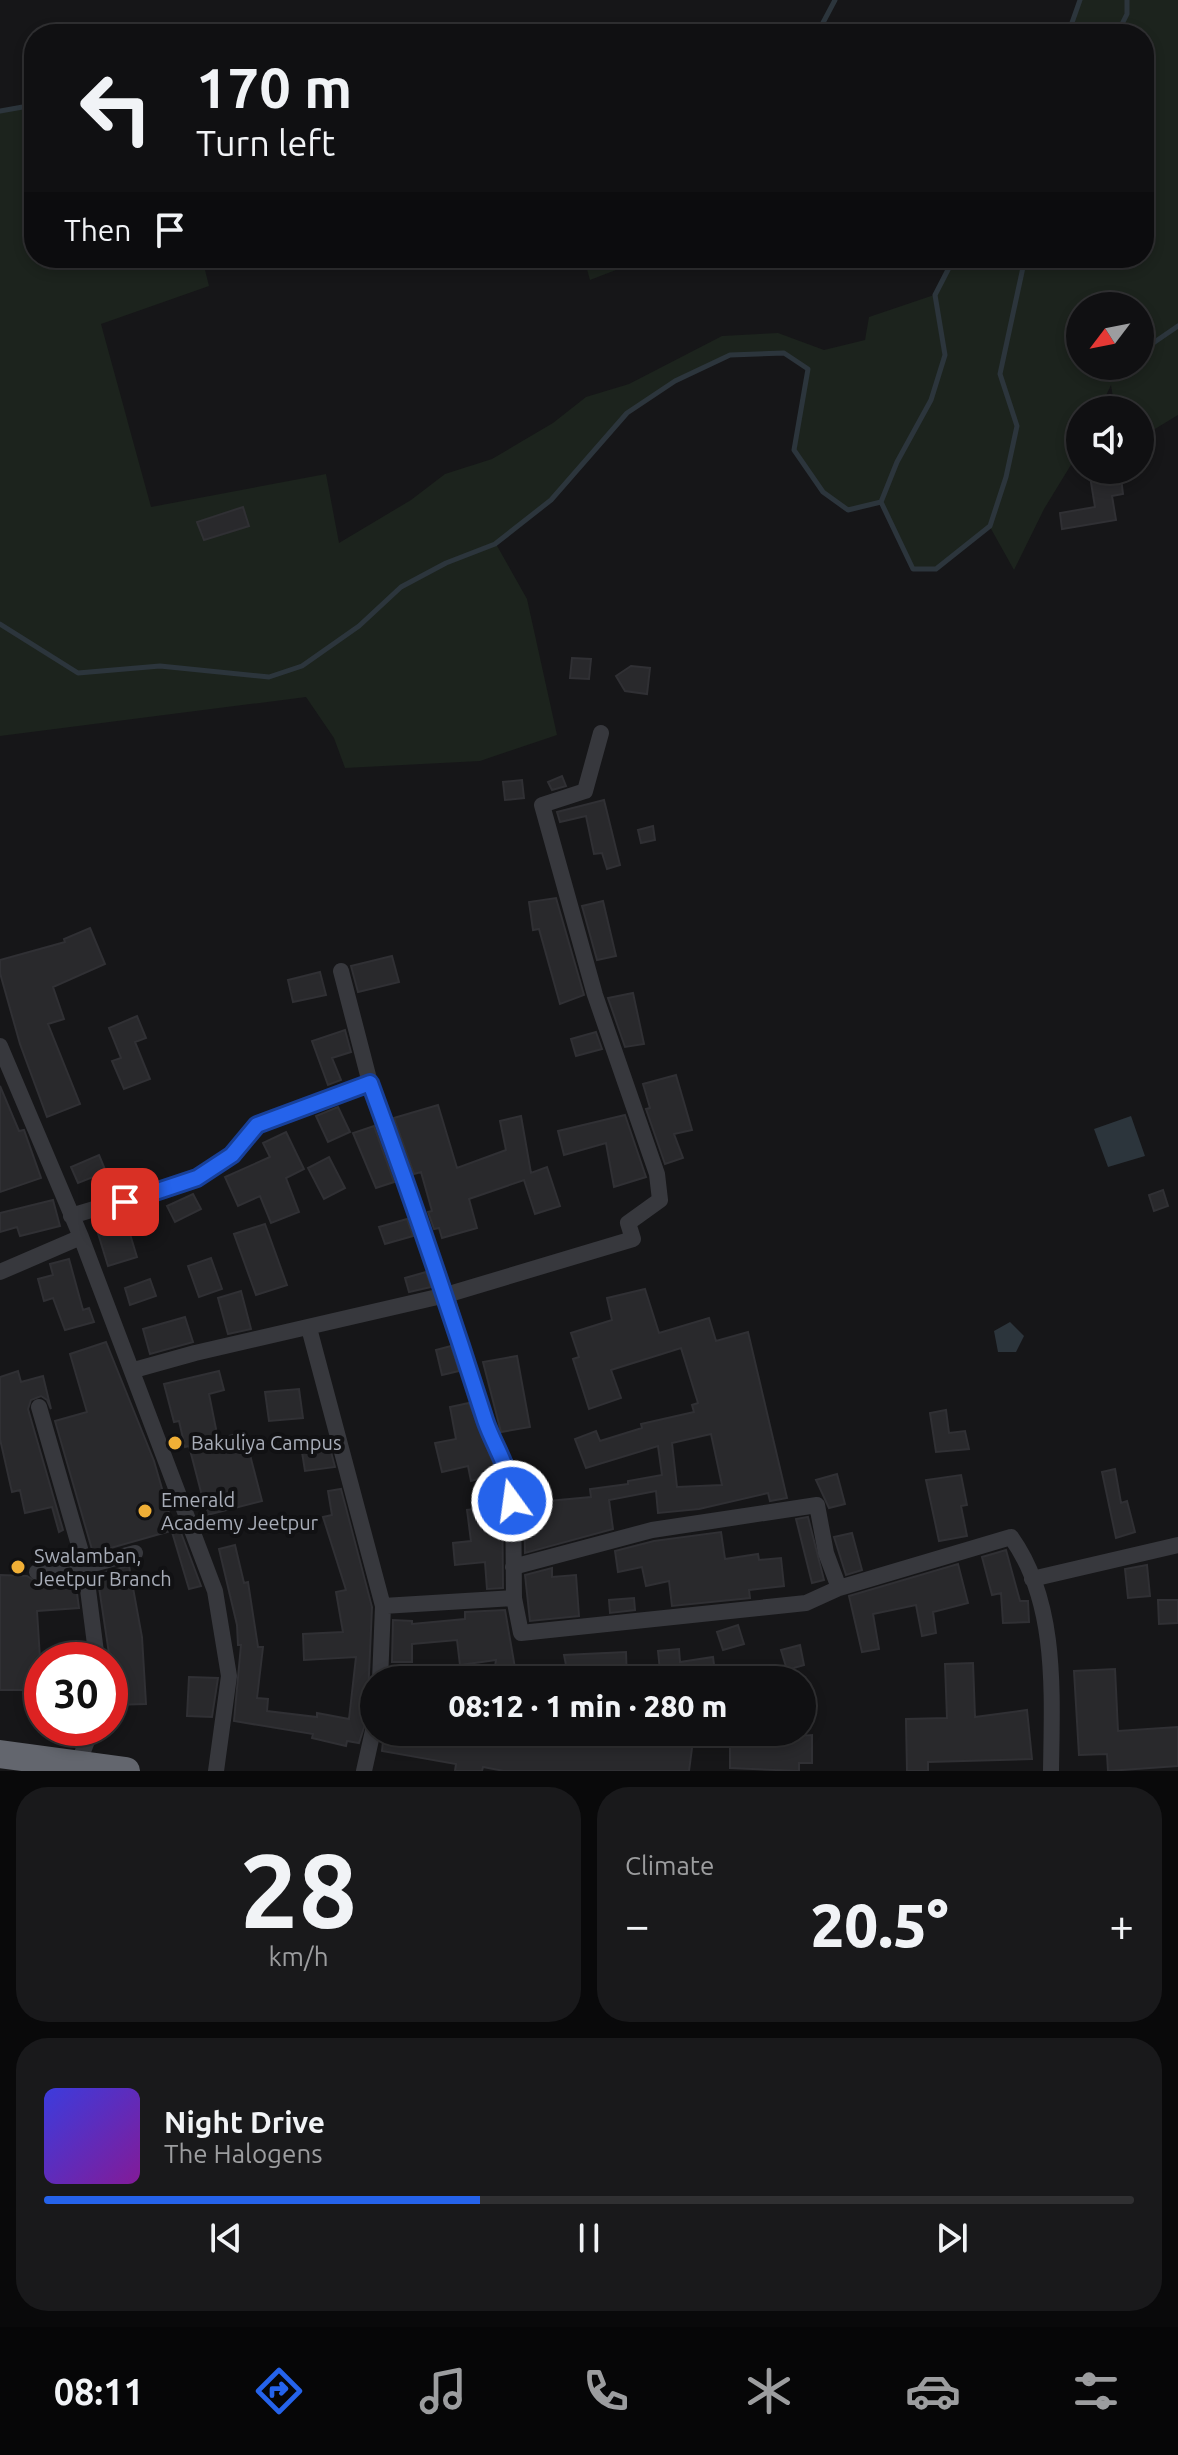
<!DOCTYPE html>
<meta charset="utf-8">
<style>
body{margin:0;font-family:Ubuntu,sans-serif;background:#19191b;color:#f1f3f6;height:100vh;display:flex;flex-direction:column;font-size:30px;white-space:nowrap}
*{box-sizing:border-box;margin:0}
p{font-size:26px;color:#9c9d9f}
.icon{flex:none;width:44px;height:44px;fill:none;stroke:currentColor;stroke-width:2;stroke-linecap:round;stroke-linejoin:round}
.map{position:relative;height:1771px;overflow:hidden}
.sheet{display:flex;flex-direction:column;gap:16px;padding:16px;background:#09090a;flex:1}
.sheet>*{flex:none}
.top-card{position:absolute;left:24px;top:24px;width:1130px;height:244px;border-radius:32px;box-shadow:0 4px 12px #0003,0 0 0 2px #303032;background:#101012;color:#f1f3f6;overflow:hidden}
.needle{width:52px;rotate:238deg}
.tools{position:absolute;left:1066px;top:292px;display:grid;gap:16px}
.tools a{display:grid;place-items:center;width:88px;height:88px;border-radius:50%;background:#101012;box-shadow:0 4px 12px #0003,0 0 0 2px #303032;font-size:40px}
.speed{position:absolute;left:24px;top:1642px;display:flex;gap:16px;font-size:40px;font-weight:700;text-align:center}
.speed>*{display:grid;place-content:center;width:104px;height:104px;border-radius:50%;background:#101012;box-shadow:0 4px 12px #0003,0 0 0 2px #303032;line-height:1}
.speed .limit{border:12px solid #d22;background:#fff;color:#111}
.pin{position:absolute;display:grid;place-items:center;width:68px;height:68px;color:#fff;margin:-34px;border-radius:16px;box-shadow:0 4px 12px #0006}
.me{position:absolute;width:88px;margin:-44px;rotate:346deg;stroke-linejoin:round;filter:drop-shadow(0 0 6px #0008)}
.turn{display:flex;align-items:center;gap:28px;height:168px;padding:0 40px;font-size:36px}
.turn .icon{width:104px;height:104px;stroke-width:2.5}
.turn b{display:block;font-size:56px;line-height:68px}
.then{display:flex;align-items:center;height:76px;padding:0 40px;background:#0003;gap:16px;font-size:30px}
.big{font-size:60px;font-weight:800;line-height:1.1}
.sheet .widget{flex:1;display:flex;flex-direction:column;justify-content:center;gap:12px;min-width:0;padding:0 28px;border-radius:32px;background:#19191b}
.sheet .dial{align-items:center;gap:0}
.dial b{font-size:104px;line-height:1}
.song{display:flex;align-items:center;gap:24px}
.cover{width:96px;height:96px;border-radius:12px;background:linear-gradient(135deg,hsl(240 70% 55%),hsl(290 70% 35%))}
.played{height:8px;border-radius:4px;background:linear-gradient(90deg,#2563eb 40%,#303032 40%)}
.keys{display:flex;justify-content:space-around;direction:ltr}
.heat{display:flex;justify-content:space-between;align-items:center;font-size:44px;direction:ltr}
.sheet .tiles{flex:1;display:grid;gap:16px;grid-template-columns:1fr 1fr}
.widget:last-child{grid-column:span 2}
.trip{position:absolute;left:360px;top:1666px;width:456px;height:80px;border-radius:40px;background:#101012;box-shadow:0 4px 12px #0003,0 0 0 2px #303032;font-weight:800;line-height:80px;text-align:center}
.dock{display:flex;height:128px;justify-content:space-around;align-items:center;background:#060607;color:#9c9d9f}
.dock .icon{width:56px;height:56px}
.dock .on{color:#2563eb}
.dock b{font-size:36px;color:#f1f3f6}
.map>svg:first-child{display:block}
.green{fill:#1c231d;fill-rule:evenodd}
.water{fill:#2c353c}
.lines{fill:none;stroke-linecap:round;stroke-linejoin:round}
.stream{stroke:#2c353c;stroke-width:5}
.building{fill:#29292c;stroke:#303034;stroke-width:2;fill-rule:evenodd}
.street{stroke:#37383d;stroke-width:16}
.highway{stroke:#63666e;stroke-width:28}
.route-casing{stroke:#184099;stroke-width:20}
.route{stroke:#2563eb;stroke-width:14}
.poi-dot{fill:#f0af36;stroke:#111113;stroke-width:3}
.labels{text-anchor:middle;stroke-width:8;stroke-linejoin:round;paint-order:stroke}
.poi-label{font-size:20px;fill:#a8adb8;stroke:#111113;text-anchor:start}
</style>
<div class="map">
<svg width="1178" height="1771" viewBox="0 0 1178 1771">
<rect width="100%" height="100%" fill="#161618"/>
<path class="green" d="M1080 0H1178V415L1140 438V410H1115L1111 385 1099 410H1080V450L1044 509 1014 570 990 527 936 569H913L881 502 848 510 823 492 794 450 808 369 784 353 730 355 675 381 627 413 551 500 496 544 527 599 557 735 480 761 345 768 334 738 306 697 0 736V111L34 105V258H202L209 286 101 324 151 507 326 474 339 543 411 500 445 474 492 459 553 423 586 397 629 384 722 336 778 333 824 350 865 340 869 317 934 295 954 258H1144V34H1068ZM1080 306H1140V366H1080Z
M584 258H647L590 280Z"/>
<path class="water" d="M1131 1116 1145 1156 1108 1167 1094 1129Z
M1010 1322 1024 1336 1016 1352H998L994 1331Z"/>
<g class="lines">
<path class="stream" d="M817 34 835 0
M1068 34 1080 0
M1117 34 1127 14V0
M0 111 34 105
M1140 352 1178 326
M881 502 913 569H936L990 526 1006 477 1017 426 1000 374 1025 258
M0 624 78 673 160 666 269 677 302 666 359 626 401 587 446 563 495 544 551 500 627 413 675 381 730 355 784 353 808 369 794 450 823 492 848 510 881 502 897 462 931 400 945 355 935 295 954 258"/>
</g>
<path class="building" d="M1089 470H1120L1123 494 1112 496 1116 520 1062 529 1060 513 1095 507Z
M243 507 249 526 204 540 197 522Z
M572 658 591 659 589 679 570 678Z
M631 666 650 668 647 694 625 691 616 676Z
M562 776 566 786 552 790 548 782Z
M522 780 524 798 505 800 503 782Z
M604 800 620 865 607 869 602 853 594 854 586 816 560 822 557 812Z
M653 826 655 840 641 843 638 830Z
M556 898 584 995 560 1004 539 929 533 930 529 902Z
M603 901 616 956 597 960 582 906Z
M90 928 105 964 53 987 64 1019 48 1024 80 1104 47 1117 20 1044 0 973V960L65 942 64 939Z
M392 956 399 982 358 992 351 966Z
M320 972 326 995 293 1002 288 980Z
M633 993 644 1044 625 1047 608 998Z
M137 1016 146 1038 135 1042 150 1079 124 1089 112 1061 121 1058 109 1028Z
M345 1030 351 1052 332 1058 341 1080 328 1085 312 1041Z
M596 1032 602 1049 576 1056 571 1039Z
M676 1075 692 1130 674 1134 683 1158 665 1164 646 1109 650 1108 643 1084Z
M0 1086 19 1131 24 1130 41 1178 0 1192Z
M438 1105 457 1168 506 1150 500 1121 521 1116 531 1173 547 1167 560 1206 535 1214 524 1180 469 1199 477 1228 442 1238 439 1228 434 1229 428 1212 432 1211 421 1172 414 1174 394 1118Z
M338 1107 350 1132 328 1142 316 1116Z
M625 1115 646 1177 614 1187 606 1143 564 1155 558 1131Z
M374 1126 394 1182 376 1188 353 1133Z
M286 1132 304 1169 286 1178 299 1212 271 1223 260 1196 238 1206 225 1177 270 1157 263 1143Z
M99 1155 106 1172 78 1183 71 1167Z
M329 1157 345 1188 324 1199 308 1168Z
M1163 1190 1168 1206 1154 1211 1149 1195Z
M193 1194 201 1209 175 1222 167 1206Z
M53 1200 60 1226 20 1236 17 1227 0 1232V1213Z
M407 1219 413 1236 385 1244 379 1227Z
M126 1221 137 1257 108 1266 97 1230Z
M265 1224 287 1285 256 1295 234 1234Z
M211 1258 222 1289 199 1297 188 1266Z
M69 1259 83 1310 89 1308 94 1322 65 1330 53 1298 44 1301 38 1279 53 1275 50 1264Z
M426 1272 431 1287 409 1292 405 1278Z
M150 1279 156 1296 130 1305 125 1288Z
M645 1289 659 1333 709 1318 716 1341 748 1332 787 1498 770 1501 768 1493 699 1509 658 1513 656 1491 609 1500 613 1529 525 1553 524 1496 536 1495 537 1502 591 1497 590 1489 628 1484V1481L662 1475 658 1446 586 1468 575 1439 596 1431 600 1441 642 1428 641 1424 694 1412 692 1405 698 1403 681 1348 611 1370 621 1398 589 1409 573 1359 579 1357 571 1333 612 1320 607 1298ZM711 1434 722 1485 677 1487 672 1443Z
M241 1291 251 1329 228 1334 218 1298Z
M185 1317 193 1342 150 1354 143 1329Z
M106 1342 154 1461 174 1530 93 1553 55 1421 87 1412 70 1354Z
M451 1346 459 1371 442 1375 436 1350Z
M517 1356 530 1427 501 1432 483 1362Z
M18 1371 21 1382 43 1376 51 1409 47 1400 41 1396 31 1400 28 1409 63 1530 59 1532 52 1507 25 1513 20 1490 12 1492 0 1439V1377Z
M219 1371 224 1390 209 1394 218 1439 244 1432 262 1501 207 1515 189 1446 185 1447 179 1421 174 1422 164 1384Z
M299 1389 303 1418 269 1421 265 1392Z
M469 1403 502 1486 503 1588 487 1589 485 1562 455 1565 453 1543 471 1541 467 1510 485 1508 478 1479 471 1481 468 1466 442 1472 435 1443 456 1439 450 1407Z
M946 1410 949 1433 965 1431 969 1449 936 1452 930 1413Z
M330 1448 335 1467 305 1471 302 1452Z
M1115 1469 1121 1503 1127 1501 1135 1532 1116 1538 1102 1472Z
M837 1474 845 1504 829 1508 816 1480Z
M961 1475 967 1505 961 1506 967 1536 939 1541 926 1480Z
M341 1489 372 1607 367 1718 359 1743 347 1741 346 1746 312 1738 313 1734 234 1721 241 1645H238L237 1625 219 1549 235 1545 244 1583 248 1582 258 1647H263L257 1698 268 1699 267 1711 317 1717V1713L349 1719 356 1657 304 1660 303 1634 343 1632 336 1592 346 1590 323 1517 332 1515 328 1491Z
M808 1517 824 1580 812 1583 796 1519Z
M180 1530 201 1586 189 1589 172 1532Z
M721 1532 725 1559 758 1554 759 1560 781 1558 784 1586 749 1590 750 1598 672 1606 669 1581 646 1586 642 1567 618 1572 615 1551 654 1541Z
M852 1533 862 1570 846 1575 834 1537Z
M1006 1550 1020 1601H1028L1029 1622 1003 1623 1001 1593 992 1595 982 1557Z
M958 1564 968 1603 933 1612 936 1633 922 1636 916 1605 873 1614 879 1649 862 1652 849 1596Z
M1147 1565 1150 1596 1128 1598 1125 1569Z
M129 1566 142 1637 146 1704 110 1705V1660L97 1574Z
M552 1568V1577L576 1575 579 1616 530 1621 525 1575Z
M0 1575 27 1576 38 1583 75 1578 79 1608 37 1611 42 1690H0Z
M634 1598 635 1610 610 1613 609 1600Z
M1158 1600H1178V1623L1159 1624Z
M505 1610 515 1668 566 1665 564 1655 626 1652 627 1680H493L496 1660 460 1665 457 1640 412 1644V1662H392L393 1620 412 1621V1624L465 1619V1612Z
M738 1625 744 1644 723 1650 717 1632Z
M800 1645 804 1665 787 1670 781 1650Z
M679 1649 680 1662 713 1657 716 1680H661L658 1651Z
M973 1663 975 1717 1027 1710 1032 1759 928 1762V1771H907L906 1719 947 1718 945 1664Z
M1115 1669 1118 1731 1178 1727V1766L1108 1771 1107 1754 1079 1755 1074 1671Z
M189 1677 218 1678 212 1717 187 1716Z
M384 1732H409L461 1742 463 1732 694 1733 689 1771H504L483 1767 482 1771H455L456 1764 382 1751Z
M812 1735V1763H799V1771L730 1768V1741Z"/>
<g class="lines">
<path class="street" d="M341 971 370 1083 446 1295 489 1431 513 1484 514 1598 521 1633 806 1603 839 1588
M0 1046 81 1237 215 1591 229 1676 216 1771
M71 1216 197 1178 232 1155 257 1125 370 1083
M0 1272 81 1237
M309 1328 383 1606 380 1680
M134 1370 195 1353 446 1295 633 1239 628 1223 660 1200 657 1174 595 995 542 805 585 791 601 733
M39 1407 85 1566 97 1660
M513 1567 652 1530 817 1505 826 1553 839 1588 1011 1537C1058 1603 1052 1693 1051 1771
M37 1572 85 1566 135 1553
M1032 1579 1178 1545
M383 1606 514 1598
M78 1764 92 1728
M364 1771 374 1726"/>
<path class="highway" d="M0 1754 126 1771"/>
</g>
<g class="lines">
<defs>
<path id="route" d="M125 1202 197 1178 232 1155 257 1125 370 1083C411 1195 449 1307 485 1420 494 1447 513 1472 512 1501"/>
</defs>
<use href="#route" class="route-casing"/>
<use href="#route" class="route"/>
</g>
<g class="poi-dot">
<circle cx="175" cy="1443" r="8"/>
<circle cx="145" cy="1511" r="8"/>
<circle cx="18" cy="1567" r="8"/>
</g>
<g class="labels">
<g class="poi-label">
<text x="191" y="1450">Bakuliya Campus</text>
<text x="161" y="1507">Emerald<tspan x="161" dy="23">Academy Jeetpur</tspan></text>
<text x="34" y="1563">Swalamban,<tspan x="34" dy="23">Jeetpur Branch</tspan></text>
</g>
</g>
</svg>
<div class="tools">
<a><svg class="needle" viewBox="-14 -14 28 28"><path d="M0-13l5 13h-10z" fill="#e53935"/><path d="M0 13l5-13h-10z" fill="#9c9d9f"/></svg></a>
<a><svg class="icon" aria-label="sound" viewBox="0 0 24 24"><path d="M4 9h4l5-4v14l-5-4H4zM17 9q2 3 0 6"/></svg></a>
</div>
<div class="speed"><div class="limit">30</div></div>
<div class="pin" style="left:125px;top:1202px;background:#d93025"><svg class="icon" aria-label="arrive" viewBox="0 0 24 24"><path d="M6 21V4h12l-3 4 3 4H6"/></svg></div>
<svg class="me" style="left:512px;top:1501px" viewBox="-20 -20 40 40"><circle r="17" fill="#2563eb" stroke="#fff" stroke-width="3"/><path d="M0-11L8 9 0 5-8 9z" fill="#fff"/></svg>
<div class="trip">08:12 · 1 min · 280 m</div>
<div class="top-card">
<div class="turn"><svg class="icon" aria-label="left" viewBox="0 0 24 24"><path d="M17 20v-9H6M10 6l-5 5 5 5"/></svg><div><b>170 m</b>Turn left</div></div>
<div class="then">Then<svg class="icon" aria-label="arrive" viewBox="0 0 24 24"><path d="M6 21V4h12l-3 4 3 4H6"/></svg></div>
</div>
</div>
<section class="sheet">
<div class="tiles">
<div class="widget dial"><b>28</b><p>km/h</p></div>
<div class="widget"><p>Climate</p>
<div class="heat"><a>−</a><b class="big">20.5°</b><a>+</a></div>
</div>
<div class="widget">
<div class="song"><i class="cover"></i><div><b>Night Drive</b><p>The Halogens</p></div></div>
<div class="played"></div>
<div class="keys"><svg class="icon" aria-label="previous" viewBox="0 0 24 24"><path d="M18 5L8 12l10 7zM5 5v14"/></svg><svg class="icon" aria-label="pause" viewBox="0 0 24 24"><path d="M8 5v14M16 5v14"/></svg><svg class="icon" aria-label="next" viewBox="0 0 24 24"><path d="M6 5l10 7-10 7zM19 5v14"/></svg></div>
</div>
</div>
</section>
<nav class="dock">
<b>08:11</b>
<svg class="icon on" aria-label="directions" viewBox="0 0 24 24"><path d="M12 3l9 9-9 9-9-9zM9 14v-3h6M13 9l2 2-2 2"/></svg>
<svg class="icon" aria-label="music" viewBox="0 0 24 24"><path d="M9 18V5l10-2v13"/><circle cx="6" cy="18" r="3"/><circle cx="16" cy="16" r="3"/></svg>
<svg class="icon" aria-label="phone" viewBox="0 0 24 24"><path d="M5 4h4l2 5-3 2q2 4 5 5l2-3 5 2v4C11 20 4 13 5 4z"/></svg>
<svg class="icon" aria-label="climate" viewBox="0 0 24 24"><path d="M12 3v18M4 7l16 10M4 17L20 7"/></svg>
<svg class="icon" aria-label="car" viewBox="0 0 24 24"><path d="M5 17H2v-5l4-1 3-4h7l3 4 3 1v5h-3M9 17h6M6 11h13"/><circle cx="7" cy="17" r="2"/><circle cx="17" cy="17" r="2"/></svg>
<svg class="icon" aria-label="filters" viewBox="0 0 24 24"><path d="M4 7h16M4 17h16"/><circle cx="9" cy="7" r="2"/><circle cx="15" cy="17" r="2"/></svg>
</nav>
